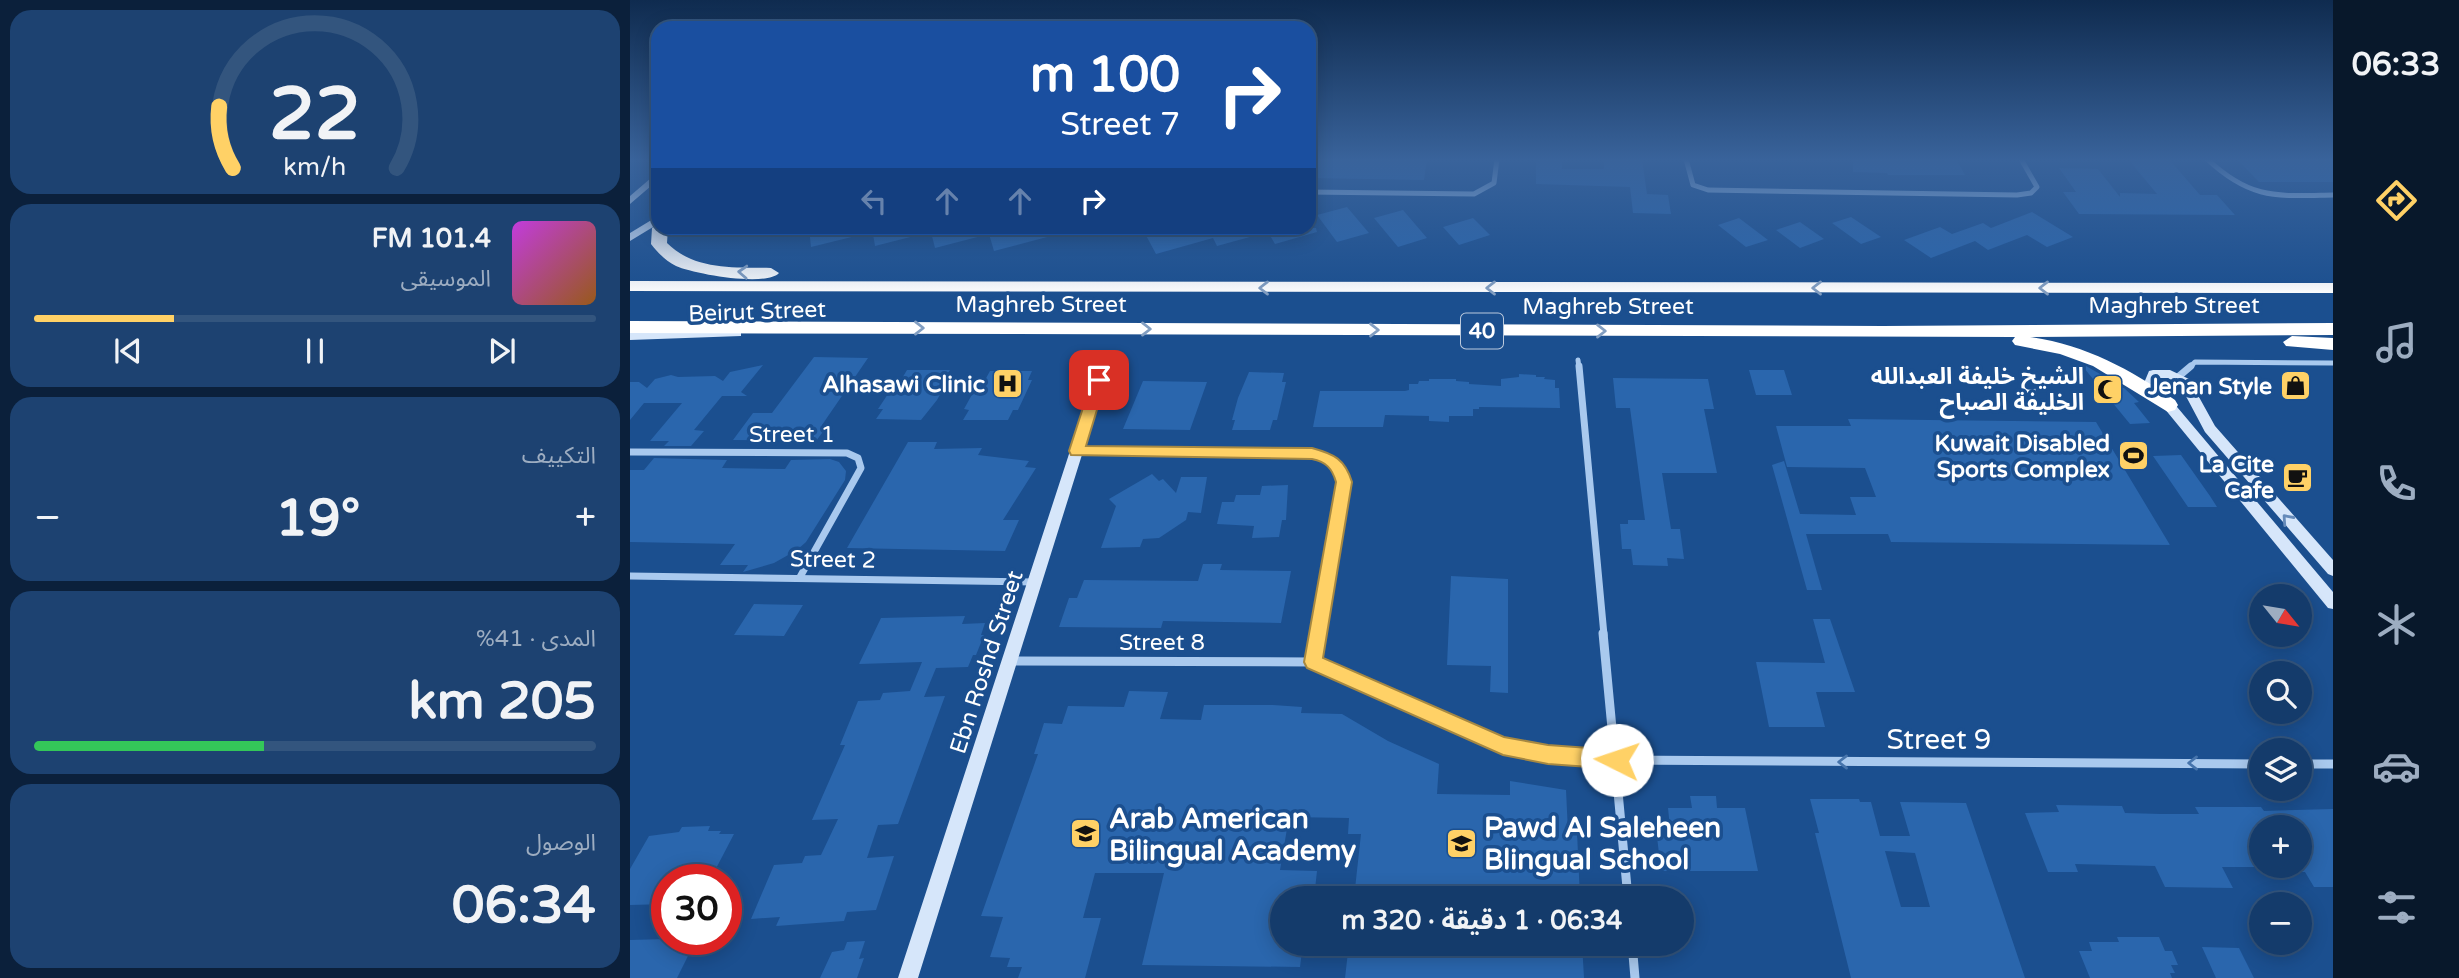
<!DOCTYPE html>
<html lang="ar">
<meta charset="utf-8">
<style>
body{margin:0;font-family:"Varela Round","Noto Sans Arabic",sans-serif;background:#1d4271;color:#f1f3f6;direction:rtl;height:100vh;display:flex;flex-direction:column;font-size:26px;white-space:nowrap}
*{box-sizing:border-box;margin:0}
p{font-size:23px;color:#9dadc1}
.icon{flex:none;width:38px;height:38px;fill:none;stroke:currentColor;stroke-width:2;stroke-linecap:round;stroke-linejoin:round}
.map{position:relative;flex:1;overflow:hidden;direction:ltr}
.side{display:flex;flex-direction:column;gap:10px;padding:10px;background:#0b203b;width:630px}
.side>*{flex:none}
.hud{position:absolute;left:21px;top:21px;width:665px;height:214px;border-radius:21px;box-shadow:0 4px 18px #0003,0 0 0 2px #33557e;direction:rtl;background:#1a4fa0;color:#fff;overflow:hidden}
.needle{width:46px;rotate:120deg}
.fabs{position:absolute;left:1619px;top:584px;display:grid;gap:14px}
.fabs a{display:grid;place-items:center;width:63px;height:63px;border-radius:50%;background:#143b6b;box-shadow:0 4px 18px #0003,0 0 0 2px #33557e;font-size:35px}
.speed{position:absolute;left:21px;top:864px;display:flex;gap:14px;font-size:35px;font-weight:700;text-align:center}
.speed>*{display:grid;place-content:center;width:91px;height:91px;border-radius:50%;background:#143b6b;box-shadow:0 4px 18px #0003,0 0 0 2px #33557e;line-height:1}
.speed .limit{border:10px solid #d22;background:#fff;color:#111}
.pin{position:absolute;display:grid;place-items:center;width:60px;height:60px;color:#fff;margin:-30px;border-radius:14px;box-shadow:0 4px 10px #0006}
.me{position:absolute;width:77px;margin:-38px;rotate:274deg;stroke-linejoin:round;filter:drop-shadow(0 0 5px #0008)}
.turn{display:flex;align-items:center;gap:24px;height:147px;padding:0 21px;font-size:32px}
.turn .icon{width:91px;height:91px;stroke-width:2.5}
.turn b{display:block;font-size:49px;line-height:60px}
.lanes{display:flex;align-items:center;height:66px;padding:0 21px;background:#0003;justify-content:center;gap:35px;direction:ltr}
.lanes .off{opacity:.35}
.big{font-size:52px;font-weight:700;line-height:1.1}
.side .card{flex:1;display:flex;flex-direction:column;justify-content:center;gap:10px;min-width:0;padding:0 24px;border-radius:21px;background:#1d4271}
.side .dial{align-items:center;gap:0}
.dial svg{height:182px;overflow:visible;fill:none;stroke:#33557e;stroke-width:7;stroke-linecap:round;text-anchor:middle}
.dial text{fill:#f1f3f6;stroke:none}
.song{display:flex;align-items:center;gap:21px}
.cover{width:84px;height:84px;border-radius:10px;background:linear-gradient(135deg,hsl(290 70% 55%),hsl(30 70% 35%))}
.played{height:7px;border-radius:4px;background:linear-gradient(90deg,#ffd166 25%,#33557e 25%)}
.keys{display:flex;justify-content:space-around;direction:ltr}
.heat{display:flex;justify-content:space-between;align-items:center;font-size:38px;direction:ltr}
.charge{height:10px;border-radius:5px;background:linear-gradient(90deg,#34c759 41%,#33557e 0)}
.trip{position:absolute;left:640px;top:886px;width:424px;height:70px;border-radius:35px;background:#143b6b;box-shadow:0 4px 18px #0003,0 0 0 2px #33557e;font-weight:700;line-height:70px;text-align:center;direction:rtl}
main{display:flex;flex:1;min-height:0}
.menu{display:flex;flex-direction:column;width:126px;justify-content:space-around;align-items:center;background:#08182b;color:#9dadc1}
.menu .icon{width:49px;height:49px}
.menu .current{color:#ffd166}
.menu b{font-size:32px;color:#f1f3f6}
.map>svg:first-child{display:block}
.building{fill:#2a66ad;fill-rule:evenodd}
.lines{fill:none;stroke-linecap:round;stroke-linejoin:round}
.street-far2{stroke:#a9c9ee;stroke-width:5}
.street-far1{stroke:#a9c9ee;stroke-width:7}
.street{stroke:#a9c9ee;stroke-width:9}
.secondary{fill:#d6e6fa;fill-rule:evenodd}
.highway{fill:#fff;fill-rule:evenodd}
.oneway{stroke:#829ec1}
.oneway2{stroke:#668bba}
.oneway3{stroke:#4674ac}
.route{fill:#ffd166;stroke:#a68842;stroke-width:2}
.labels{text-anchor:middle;stroke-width:7;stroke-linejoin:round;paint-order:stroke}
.shield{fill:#1b4f8f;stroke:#bbcadd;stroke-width:2}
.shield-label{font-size:21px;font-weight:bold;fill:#fff}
.street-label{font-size:23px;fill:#fff;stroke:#1b4f8f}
.poi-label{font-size:23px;font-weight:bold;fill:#fff;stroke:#1b4f8f;text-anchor:end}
.near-street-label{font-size:28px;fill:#fff;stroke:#1b4f8f}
.near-poi-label{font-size:28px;font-weight:bold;fill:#fff;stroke:#1b4f8f;text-anchor:start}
</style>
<main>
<nav class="menu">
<b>06:33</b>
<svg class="icon current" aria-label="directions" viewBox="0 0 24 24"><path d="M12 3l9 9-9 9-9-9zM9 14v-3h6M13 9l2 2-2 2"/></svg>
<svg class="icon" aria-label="music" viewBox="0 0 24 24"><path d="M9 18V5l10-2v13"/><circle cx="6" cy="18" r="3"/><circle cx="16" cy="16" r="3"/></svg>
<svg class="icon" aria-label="phone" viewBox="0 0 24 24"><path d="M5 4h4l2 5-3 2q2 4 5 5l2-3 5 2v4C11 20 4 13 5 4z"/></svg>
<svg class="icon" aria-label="climate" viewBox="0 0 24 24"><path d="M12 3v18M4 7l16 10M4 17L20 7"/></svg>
<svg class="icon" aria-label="car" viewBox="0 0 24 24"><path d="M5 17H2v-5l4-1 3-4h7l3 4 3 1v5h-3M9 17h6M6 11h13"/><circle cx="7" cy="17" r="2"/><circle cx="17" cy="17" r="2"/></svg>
<svg class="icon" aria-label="filters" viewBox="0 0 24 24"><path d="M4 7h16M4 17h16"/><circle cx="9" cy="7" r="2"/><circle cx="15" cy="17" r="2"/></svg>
</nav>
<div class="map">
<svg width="1703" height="978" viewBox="0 0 1703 978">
<rect width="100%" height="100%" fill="#1b4f8f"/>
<path class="building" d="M681 159H797L794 180 679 178Z
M906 159H932V169H974V159H1012L1017 194 1038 195 1041 214 1003 213 1000 187 906 184Z
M1223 159H1326L1335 175H1258L1257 173 1223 172Z
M1498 159H1539L1570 195H1587L1605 215 1449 214 1433 192H1446L1429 168 1468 169 1490 197V193L1527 194Z
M1607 159H1703V182H1629Z
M717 207 739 233 707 242 687 215Z
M773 210 797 238 768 247 744 218Z
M1402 212 1443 237 1417 247 1397 235 1358 250 1345 241 1301 258 1274 240 1310 227 1322 234 1353 223 1361 228Z
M1221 217 1251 237 1231 244 1202 223Z
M843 218 860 235 829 245 813 227Z
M1109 218 1138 240 1116 247 1088 225Z
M1170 222 1194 239 1170 248 1146 230Z
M179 228H237L238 233 181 247Z
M242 228H295L296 233 245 246Z
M300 228H436V232L364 251 359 234 305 248Z
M512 228H686L687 232 645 244 638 232 587 246 583 238 526 254Z
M184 357 238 358 192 425H198L186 441 103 440 123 413H142Z
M133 365 111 392 117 396H92L64 430 74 431 61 446H34L39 441H20L52 403H14L0 420V382H9L17 388 25 379 41 375 48 377 85 376 93 381 100 372Z
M1456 366 1477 378 1488 387 1494 388 1509 402 1504 403 1520 423 1500 424 1454 368Z
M277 370H320L314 380H318L307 400 291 420 246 419 253 409H248L254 400 267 380H271Z
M1119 370H1154L1162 395H1126Z
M360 371H402L398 380H402L388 410H383L378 420H333L339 410 334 409 350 380H355Z
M619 372 654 373 652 382H656L647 420H643L640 430H602L605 420H602L608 398Z
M889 374 906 375V377H915L914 379 925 380V388H929L930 408 849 407V409H843V416H819V422L799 421V416L755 415 753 427H683L690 391H775L779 390V384H788L789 381H799V379H826V381L839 382V384L871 386V379L889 377Z
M983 378 1078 379 1084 409H1074L1087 473H1032L1041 529H1050L1054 559 1037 558 1038 566 1003 565 1001 549H992L990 524H998V520H1015L1000 408H986Z
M513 381 577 382 560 430 493 429Z
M1218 419 1466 422 1540 545 1261 542 1258 534H1176L1192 590H1177L1142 465 1154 461 1170 514 1226 515 1220 497H1246L1235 468 1157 467 1146 426H1221Z
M278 442H307L304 449 352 448 348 455 399 461 395 467 406 468 373 520H389L375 551 217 548Z
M1551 455 1580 496 1587 507H1558L1523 456Z
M24 458 97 460 92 468 155 469 161 460 200 459 209 462 216 471 215 480 176 542 167 550 144 563 113 572 118 565H90L105 544 0 542V470H14Z
M522 474 529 481 533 479 546 493 551 477H577L571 513 558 512 556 520 529 538 513 539 510 547 471 548 486 506 479 499Z
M658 485 656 520H652L649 537 622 538 624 526 587 524 592 502H604L606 495H630L632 486Z
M573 564H592L590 570 661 571 651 623 533 621 531 628 429 627 439 598H447L454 580 568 581Z
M821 576 878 579V693L860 692 861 666 817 665Z
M124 604 173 605 154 636 104 635Z
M335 616 332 624 355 623 351 635H354L346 655H343L338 667 306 668 294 697 315 696 268 824 248 825 237 858 264 856 246 910 217 912 214 921 146 926 150 917 121 919 144 865 172 863 175 856 191 855 208 819 182 820 215 745H210L228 701 250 700 253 693 280 691 292 662 229 664 251 618Z
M1183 619H1200L1225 692H1186L1195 727H1139L1126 662 1195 663Z
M499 691 538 692 530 719 571 720 574 705H643L672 707 671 713 712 714 758 741 809 764 807 794 880 795V781L936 790 938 832H947L950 898H724L731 834H718L719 818 659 817 650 870 687 871 684 898H653V943H673L670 967 512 965 534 873H465L453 918H471L455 978H388L392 967H377L380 958 360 957 373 917 351 916 408 754H404L414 723 432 724 438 706 494 707Z
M1060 796H1086L1087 808H1115L1128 871H1031L1026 828H1040L1038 808H1062Z
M1180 799H1229L1230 802H1241L1250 836H1280L1270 802 1336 803 1395 978H1221L1185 833H1189ZM1255 851 1285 853 1300 907H1271Z
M1426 805 1492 806 1495 813 1531 814H1569L1565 807H1631L1634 811 1703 809V887H1684L1675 872H1670V828H1631V867H1592L1603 888 1535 887 1525 866 1445 864 1448 872H1418L1395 813 1429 812Z
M80 826 78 831H91L89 834H104L80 880H37V904L0 905V869L19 836 49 832 52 827Z
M1487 937H1529L1535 951H1542L1548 965H1541L1545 973H1540L1542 978H1460L1449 951H1462L1459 942H1489Z
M37 939 66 940 47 978H0V940Z
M235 941 229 959 234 958 227 978H190L202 952 214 950 217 942Z
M719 943H952L954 978H715Z
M1572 947 1609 948 1624 978H1586Z"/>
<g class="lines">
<path class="street-far2" d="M1056 159 1063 185 1078 190 1387 195 1401 193 1407 187 1391 159
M1577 159C1621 200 1646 196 1703 195
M679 192 844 194 864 183 867 159
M948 360 949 368
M1559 368 1565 362 1703 363"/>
<path class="street-far1" d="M949 366 974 635
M1548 377 1561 366
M447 451 682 453 702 463 714 482 688 635
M0 452 217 453 228 458 231 468 170 577
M0 576 405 582"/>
<path class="street" d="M973 633 998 898
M381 661 683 662 873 746 918 755 987 760 1631 764
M683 662 688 633
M1670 764H1703
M1002 943 1005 978"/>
<path class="secondary" d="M28 172V180L0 204V196Z
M28 216V224L0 241V233Z
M107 329 111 330V336L0 340V332Z
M476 355 482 359 288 978H268L470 359Z
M1523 370H1540L1559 379 1585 426 1703 560V576L1698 574 1575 432 1550 385 1538 378H1528L1526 382 1703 592V609L1698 608 1516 386 1514 383 1519 371Z"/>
<path class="highway" d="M28 224V228H38L37 243C65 271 105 267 141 268L149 273C136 287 64 274 46 266 36 261 28 253 21 244L22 228Z
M0 281 1703 283V293L0 291Z
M0 321 1253 326 1703 323V335L1400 337C1456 345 1499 369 1545 400L1548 405 1545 410 1538 412 1463 366 1430 354 1385 345 1382 341 1385 337 0 333Z
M1662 336 1703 338V350L1656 346 1653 342Z"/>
</g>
<defs><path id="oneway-chevron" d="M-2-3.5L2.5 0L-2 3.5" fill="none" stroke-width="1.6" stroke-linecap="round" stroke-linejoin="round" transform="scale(1.75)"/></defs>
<g class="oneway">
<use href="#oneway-chevron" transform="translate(113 272) rotate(-177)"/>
<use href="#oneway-chevron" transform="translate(634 288) rotate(-180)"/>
<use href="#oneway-chevron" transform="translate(861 288) rotate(-180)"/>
<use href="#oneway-chevron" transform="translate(1187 288) rotate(-180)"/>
<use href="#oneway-chevron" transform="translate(1414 288) rotate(-180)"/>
<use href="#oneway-chevron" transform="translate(289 328)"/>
<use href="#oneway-chevron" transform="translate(516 329)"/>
<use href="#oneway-chevron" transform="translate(744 330)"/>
<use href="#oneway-chevron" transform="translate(971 331)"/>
</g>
<use class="oneway2" href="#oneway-chevron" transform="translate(1657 519) rotate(-132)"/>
<g class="oneway3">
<use href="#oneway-chevron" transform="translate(1213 762) rotate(-180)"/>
<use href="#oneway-chevron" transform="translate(1563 763) rotate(-180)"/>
</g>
<linearGradient id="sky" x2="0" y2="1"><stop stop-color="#0f2b4f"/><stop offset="0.54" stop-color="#39639b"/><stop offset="1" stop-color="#39639b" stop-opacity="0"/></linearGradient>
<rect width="1703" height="296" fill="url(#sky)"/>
<path class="route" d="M469 375 476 380 456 446 682 448C704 454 715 459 722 482L693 658 874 737 918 745 987 750 994 753 997 760 994 766 987 769 918 764 873 755 677 668 674 662 706 482C702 468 696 462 682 459L441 455 439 451 462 380Z"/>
<defs>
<symbol id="hospital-square" viewBox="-11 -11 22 22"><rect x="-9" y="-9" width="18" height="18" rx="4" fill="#ffd166" stroke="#1b4f8f"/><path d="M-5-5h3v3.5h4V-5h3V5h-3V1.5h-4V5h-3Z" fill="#111"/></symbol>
<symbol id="shop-square" viewBox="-11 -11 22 22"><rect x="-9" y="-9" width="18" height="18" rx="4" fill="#ffd166" stroke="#1b4f8f"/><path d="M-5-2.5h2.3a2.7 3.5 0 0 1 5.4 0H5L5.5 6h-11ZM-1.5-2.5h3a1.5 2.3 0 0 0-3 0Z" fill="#111"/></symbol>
<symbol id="mosque-square" viewBox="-11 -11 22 22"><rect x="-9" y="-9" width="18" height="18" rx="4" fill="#ffd166" stroke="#1b4f8f"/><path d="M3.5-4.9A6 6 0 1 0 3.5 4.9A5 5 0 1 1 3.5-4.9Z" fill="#111"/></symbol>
<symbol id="stadium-square" viewBox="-11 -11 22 22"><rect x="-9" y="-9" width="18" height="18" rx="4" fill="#ffd166" stroke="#1b4f8f"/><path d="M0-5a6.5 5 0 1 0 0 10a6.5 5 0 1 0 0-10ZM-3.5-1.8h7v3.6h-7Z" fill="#111"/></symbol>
<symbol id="cafe-square" viewBox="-11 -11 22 22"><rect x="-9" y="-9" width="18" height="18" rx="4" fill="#ffd166" stroke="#1b4f8f"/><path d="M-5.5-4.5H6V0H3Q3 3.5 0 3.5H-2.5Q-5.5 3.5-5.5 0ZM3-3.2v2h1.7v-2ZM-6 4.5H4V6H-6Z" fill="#111"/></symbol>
<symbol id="school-square" viewBox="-11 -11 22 22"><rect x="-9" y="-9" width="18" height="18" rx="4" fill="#ffd166" stroke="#1b4f8f"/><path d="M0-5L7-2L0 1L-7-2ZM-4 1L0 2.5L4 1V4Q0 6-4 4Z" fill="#111"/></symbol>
</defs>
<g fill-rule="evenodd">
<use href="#hospital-square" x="360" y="366" width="35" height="35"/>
<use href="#shop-square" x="1648" y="368" width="35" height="35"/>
<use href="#mosque-square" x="1460" y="372" width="35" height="35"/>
<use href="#stadium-square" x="1486" y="438" width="35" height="35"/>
<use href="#cafe-square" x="1650" y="460" width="35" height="35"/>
<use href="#school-square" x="438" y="816" width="35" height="35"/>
<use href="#school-square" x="814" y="826" width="35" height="35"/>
</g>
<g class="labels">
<rect class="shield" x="831" y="313.5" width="42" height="35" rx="5"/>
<g class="shield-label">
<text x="852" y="338">40</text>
</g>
<g class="street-label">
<text x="411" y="312">Maghreb Street</text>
<text x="1544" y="313">Maghreb Street</text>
<text x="978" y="314">Maghreb Street</text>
<text transform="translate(127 311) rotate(-2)" y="8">Beirut Street</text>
<text x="162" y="442">Street 1</text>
<text transform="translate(203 559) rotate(1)" y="8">Street 2</text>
<text x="532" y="650">Street 8</text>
<text transform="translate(356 662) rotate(-72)" y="8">Ebn Roshd Street</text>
</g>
<g class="poi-label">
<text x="1454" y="384">الشيخ خليفة العبدالله<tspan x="1454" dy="26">الخليفة الصباح</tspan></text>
<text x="355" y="392">Alhasawi Clinic</text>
<text x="1642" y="394">Jenan Style</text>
<text x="1480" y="451">Kuwait Disabled<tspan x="1480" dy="26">Sports Complex</tspan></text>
<text x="1644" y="472">La Cite<tspan x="1644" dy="26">Cafe</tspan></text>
</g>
<g class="near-street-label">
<text x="1309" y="749">Street 9</text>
</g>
<g class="near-poi-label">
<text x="479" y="828">Arab American<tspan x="479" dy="32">Bilingual Academy</tspan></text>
<text x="854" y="837">Pawd Al Saleheen<tspan x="854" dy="32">Blingual School</tspan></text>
</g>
</g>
</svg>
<div class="fabs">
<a><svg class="needle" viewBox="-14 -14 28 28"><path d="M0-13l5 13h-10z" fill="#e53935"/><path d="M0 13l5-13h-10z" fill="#9dadc1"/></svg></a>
<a><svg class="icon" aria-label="search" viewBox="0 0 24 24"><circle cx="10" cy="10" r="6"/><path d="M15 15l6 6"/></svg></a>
<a><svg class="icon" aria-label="layers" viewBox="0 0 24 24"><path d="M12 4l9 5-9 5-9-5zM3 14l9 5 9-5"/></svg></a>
<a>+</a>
<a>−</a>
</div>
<div class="speed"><div class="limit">30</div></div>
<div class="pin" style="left:469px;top:380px;background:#d93025"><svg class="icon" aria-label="arrive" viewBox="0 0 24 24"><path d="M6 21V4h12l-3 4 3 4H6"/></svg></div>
<svg class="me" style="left:987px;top:760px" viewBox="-20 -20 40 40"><circle r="19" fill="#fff"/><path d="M0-13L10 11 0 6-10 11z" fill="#ffd166"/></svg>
<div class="trip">06:34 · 1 دقيقة · 320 m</div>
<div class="hud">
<div class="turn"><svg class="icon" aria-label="right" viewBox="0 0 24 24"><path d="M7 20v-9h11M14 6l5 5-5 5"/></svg><div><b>100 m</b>Street 7</div></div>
<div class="lanes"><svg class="icon off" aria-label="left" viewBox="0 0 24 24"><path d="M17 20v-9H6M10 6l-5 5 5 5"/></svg><svg class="icon off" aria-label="ahead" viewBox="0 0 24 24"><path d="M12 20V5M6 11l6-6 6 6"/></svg><svg class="icon off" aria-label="ahead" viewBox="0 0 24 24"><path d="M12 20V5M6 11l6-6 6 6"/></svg><svg class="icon" aria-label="right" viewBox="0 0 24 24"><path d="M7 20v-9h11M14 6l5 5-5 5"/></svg></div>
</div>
</div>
<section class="side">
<div class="card dial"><svg viewBox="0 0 100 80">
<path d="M14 69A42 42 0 1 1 86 69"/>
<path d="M14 69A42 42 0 0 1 8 42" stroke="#ffd166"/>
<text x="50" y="56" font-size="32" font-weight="700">22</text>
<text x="50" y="72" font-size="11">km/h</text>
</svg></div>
<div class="card">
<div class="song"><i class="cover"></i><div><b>101.4 FM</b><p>الموسيقى</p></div></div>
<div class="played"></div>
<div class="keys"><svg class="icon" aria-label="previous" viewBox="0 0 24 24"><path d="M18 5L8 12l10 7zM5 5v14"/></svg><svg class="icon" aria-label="pause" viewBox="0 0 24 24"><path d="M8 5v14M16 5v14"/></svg><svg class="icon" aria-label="next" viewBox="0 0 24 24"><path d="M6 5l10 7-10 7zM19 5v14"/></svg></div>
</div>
<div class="card"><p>التكييف</p>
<div class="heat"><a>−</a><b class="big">19°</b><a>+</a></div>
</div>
<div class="card"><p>المدى · 41%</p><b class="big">205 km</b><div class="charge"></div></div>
<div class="card"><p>الوصول</p><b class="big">06:34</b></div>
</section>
</main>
